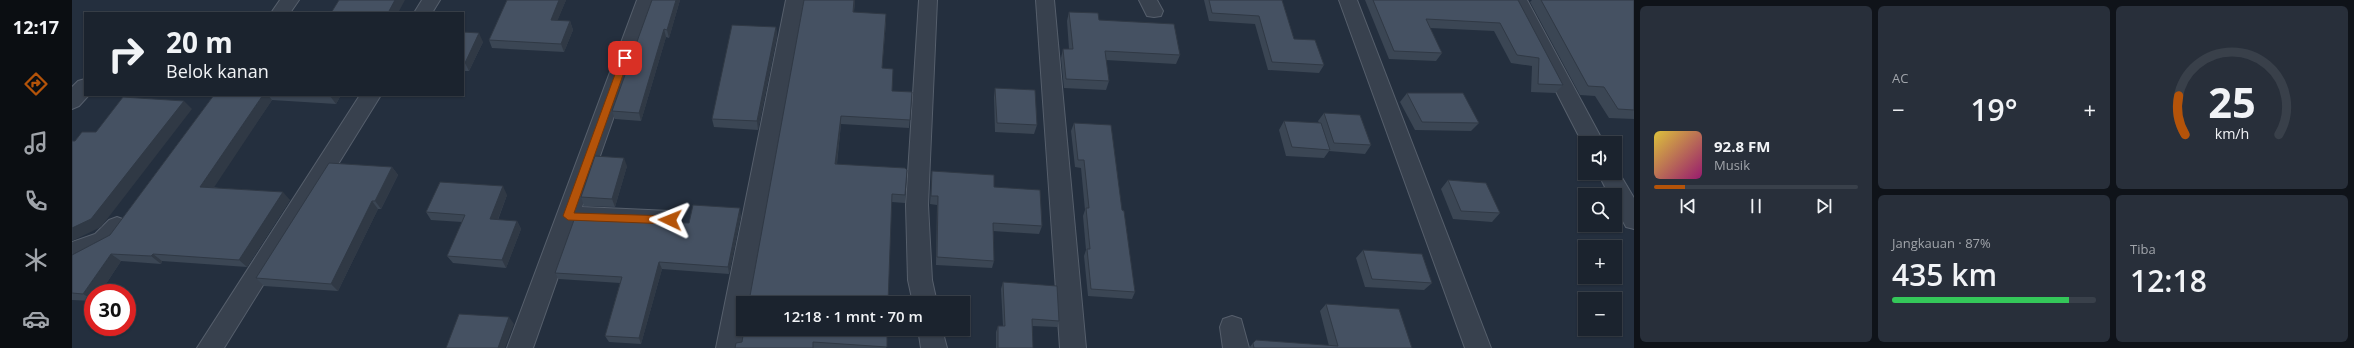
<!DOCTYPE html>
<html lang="id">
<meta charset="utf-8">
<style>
body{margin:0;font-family:"Open Sans",sans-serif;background:#282f3a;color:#f1f3f6;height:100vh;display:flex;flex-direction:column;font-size:15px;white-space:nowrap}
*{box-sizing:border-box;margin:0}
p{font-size:13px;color:#a0a4aa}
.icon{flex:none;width:22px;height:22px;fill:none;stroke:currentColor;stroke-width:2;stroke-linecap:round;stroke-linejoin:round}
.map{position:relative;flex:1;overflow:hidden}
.panel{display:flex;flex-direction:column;gap:6px;padding:6px;background:#0f1319;width:720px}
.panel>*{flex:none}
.top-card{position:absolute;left:12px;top:12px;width:380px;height:84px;border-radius:0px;box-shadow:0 1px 3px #0004,0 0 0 1px #39404a;background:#1b232e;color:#f1f3f6;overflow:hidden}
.tools{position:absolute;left:1506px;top:136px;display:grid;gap:8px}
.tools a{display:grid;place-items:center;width:44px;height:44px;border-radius:0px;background:#1b232e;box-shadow:0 1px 3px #0004,0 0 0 1px #39404a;font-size:20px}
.speed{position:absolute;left:12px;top:284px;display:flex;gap:8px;font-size:20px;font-weight:700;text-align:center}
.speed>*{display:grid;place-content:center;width:52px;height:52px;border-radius:50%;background:#1b232e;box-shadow:0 1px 3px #0004,0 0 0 1px #39404a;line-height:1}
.speed .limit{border:6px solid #d22;background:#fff;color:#111}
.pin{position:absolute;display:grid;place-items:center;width:34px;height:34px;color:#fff;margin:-17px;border-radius:8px;box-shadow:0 2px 6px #0006}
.me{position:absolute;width:44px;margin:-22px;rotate:272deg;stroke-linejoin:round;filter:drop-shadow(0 0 3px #0008)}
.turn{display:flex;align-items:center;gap:14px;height:84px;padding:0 16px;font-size:18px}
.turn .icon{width:52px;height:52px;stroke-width:2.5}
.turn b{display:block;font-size:28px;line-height:34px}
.big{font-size:30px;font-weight:600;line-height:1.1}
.panel .tile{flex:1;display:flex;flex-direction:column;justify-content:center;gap:6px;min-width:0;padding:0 14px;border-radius:6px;background:#282f3a}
.panel .dial{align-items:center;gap:0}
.dial svg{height:104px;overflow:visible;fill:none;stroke:#39404a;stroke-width:7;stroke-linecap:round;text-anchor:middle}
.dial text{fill:#f1f3f6;stroke:none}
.song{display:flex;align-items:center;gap:12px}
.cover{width:48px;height:48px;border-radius:6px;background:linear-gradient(135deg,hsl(50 70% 55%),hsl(320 70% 35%))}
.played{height:4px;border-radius:2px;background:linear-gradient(90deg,#b45309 15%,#39404a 15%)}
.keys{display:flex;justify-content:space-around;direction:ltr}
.heat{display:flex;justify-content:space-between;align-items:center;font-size:22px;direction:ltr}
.charge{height:6px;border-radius:3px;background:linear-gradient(90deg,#34c759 87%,#39404a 0)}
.panel .tiles{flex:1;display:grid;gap:6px;grid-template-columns:repeat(3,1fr)}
.tile:first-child{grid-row:span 2}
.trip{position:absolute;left:664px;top:296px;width:234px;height:40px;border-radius:0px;background:#1b232e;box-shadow:0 1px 3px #0004,0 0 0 1px #39404a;font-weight:600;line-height:40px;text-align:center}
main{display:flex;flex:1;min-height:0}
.tab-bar{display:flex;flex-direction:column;width:72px;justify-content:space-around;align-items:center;background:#0b0e12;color:#a0a4aa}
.tab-bar .icon{width:28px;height:28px}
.tab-bar .on{color:#b45309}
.tab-bar b{font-size:18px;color:#f1f3f6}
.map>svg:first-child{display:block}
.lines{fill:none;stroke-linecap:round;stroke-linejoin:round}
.street-casing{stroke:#565f6c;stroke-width:2}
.street{fill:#38414e;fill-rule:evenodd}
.wall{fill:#3b4654}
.shaded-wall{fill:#303945}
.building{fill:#455162;stroke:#303945}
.route{fill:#b45309;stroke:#753606}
</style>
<main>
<nav class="tab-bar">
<b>12:17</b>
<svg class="icon on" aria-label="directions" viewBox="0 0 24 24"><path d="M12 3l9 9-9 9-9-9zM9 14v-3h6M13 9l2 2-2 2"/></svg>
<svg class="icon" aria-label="music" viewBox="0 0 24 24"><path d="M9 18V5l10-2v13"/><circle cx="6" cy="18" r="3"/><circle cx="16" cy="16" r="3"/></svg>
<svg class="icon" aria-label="phone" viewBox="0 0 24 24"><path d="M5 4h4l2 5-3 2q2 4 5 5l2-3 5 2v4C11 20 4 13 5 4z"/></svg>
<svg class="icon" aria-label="climate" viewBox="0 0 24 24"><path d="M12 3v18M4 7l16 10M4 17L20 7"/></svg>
<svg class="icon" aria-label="car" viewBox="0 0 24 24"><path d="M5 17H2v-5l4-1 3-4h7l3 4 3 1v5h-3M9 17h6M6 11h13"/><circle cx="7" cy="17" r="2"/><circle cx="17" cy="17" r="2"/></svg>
</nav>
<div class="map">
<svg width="1562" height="348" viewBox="0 0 1562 348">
<rect width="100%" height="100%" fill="#242f3e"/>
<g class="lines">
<defs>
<path id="street" d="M208 0H227L218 13H199Z
M350 0H368L360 13H342Z
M565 0H583L510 207 598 211 606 213 609 220 606 227 598 229 504 226 461 348H435Z
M714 0H732L678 303H671V329H673L670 348H644Z
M847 0H865L856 205 860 280 865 303H841L836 280 834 205Z
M964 0H982L1014 348H988Z
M1067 0H1085L1091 11 1089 16 1082 17 1075 16Z
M1267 0H1285L1419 348H1393Z
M1437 0H1455L1532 143H1513V148Z
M13 79V95H17L7 106 0 109V87L6 81Z
M288 95H309L152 348H125Z
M1543 166 1562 198V229L1554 227 1543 206V195H1537L1526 173H1543Z
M45 217 53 220 57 227C46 248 37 246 18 255 11 259 8 264 0 267V242L23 234 37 220Z
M1160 316 1169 319 1177 348H1151L1148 327 1151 319Z
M846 329H870L875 348H849Z"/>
</defs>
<use href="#street" class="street-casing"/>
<use href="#street" class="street"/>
</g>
<path class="wall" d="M435 0H494L485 21H498L501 30 492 52 420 48 417 40Z
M580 0H608L597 38 594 37 569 121 543 119 540 111Z
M732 0H783L782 12 814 22 810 68 820 91 840 92 837 128 769 124 765 164 833 195V203L820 202 678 296Z
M1132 0H1210L1222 39 1252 65 1247 73 1196 70 1183 24 1137 21Z
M1293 0H1446L1491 85 1483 93 1459 92 1460 66 1439 63 1422 31 1358 28 1370 53 1364 61 1317 59Z
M1460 0H1562V119L1537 118 1523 96 1508 95 1458 2Z
M997 12 1027 20 1108 55 1104 64 1034 60 1037 81 1034 90 992 88 989 58 991 49H997L995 21Z
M704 27 705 36 686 130 642 127 640 119Z
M391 32 411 42 397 71H391Z
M923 88 965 125 962 134 923 132 922 97Z
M1335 93 1407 123 1399 131 1343 130 1328 102Z
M142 95H269L264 104 200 100 141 187 218 200 175 267 90 261 89 264 49 261 28 293H21V301L0 300V255L38 235Z
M1252 113 1299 145 1293 154 1257 151 1252 158 1214 156 1207 130 1212 121 1247 123 1246 121Z
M1002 123 1050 210 1063 292 1060 299 1016 296 1012 256 1014 250 1011 216 1013 210 1009 168 1003 167 999 131Z
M555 166 543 207 512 206 509 197Z
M320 167 326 175 309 209H306L266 291 192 286 184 278Z
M860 171 922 187 970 226 967 234 921 231 922 261 920 268 864 265 865 205 858 204Z
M1376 180 1428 213 1420 222 1381 219 1369 189Z
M435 195 426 220 445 221 449 229 434 268 381 263 375 256 390 222 359 220 354 212Z
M669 215 657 274 590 269 569 344 537 342 533 336 548 283 487 279 483 273 617 223Z
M1291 250 1360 283 1352 290 1293 287 1284 258Z
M931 282 987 321 985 327 960 326 961 348H924V332L926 326H931L929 289Z
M1254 304 1340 348H1177L1181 343 1257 346 1248 311Z
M815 329 814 348H663L670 342Z"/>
<path class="shaded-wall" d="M323 0H333L326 13H316Z
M487 0H494L482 29 479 20Z
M604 0H608L597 38 595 30Z
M782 0H783L781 20V12Z
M498 21 501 30 492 52 489 44Z
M704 27 705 36 686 130 685 121Z
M592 29 594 37 569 121 567 113Z
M407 33 411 42 397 71 393 63Z
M191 95H196L200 100 137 195 128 187Z
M258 95H269L264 104 258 96Z
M112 101 120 109 29 227 0 241V228Z
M769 116V124L764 171 763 164Z
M552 158 555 166 543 207 540 199Z
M320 167 326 175 309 209 303 201Z
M431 186 435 195 423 227 418 219Z
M211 192 218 200 175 267 167 260Z
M300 201 306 209 266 291 259 284Z
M668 208 669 215 657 274 656 267Z
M445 221 449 229 434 268 430 260Z
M39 254 49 261 28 293H21V300L11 294Z
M81 254 90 261 89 264 79 256Z
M587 262 590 269 569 344 567 338Z
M437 317 442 324 433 348H426Z"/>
<path class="building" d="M267 0H323L316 13H259Z
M435 0H487L479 20 498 21 489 44 417 40Z
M580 0H604L595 30 592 29 567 113 540 111Z
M732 0H782L781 12 814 14 810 68 821 69 820 91 840 92 838 120 769 116 763 164 833 168 835 170 833 195 820 194 816 303H671V298L678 296Z
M1137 0H1210L1222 39 1243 40 1252 65 1200 62 1187 16 1140 13Z
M1301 0H1446L1491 85 1466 84 1467 58 1445 55 1428 23 1354 19 1370 53 1322 51Z
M1469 0H1562V110L1546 109 1532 87 1516 86Z
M997 12 1026 13 1027 20 1102 24 1108 55 1033 51 1037 81 994 79 991 49H1001Z
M660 25 704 27 685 121 640 119Z
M391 32 407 33 393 63 391 62Z
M923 88 963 90 965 125 925 123Z
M1335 93H1391L1407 123 1350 122Z
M142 95H191L128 187 211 192 167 260 81 254 79 256 39 254 11 294 0 293V255L38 235Z
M51 97 112 101 19 219 0 228V141H3L10 132H24Z
M1252 113 1288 115 1299 145 1262 143Z
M1212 121 1249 123 1258 150 1220 147Z
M1002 123 1039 125 1050 210 1052 211 1063 292 1019 289 1015 249H1018L1014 208H1017L1012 160H1006Z
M523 156 552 158 540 199 509 197Z
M257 163 320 167 303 201H300L259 284 184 278Z
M860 171 922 175V187L968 190 970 226 921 223 922 261 865 257 866 196H859Z
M1376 180 1414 183 1428 213 1389 211Z
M368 182 431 186 418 219 445 221 430 260 375 256 393 215 354 212Z
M621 205 668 208 656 267 587 262 567 338 533 336 550 277 483 273 502 220 617 223Z
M1291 250 1350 254 1360 283 1300 279Z
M931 282 985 286 987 321 960 319 961 348H926V326H933Z
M1254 304 1327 309 1340 348H1182L1181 343 1184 340 1266 346Z
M387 314 437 317 426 348H374Z
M672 329H815V347L741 342V348H663L664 343 670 342Z"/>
<path class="route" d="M553 55 557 58 502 213 598 216 603 220 598 224 496 220 491 216 549 58Z"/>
</svg>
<div class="tools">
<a><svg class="icon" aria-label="sound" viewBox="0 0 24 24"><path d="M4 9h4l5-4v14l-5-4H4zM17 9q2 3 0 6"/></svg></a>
<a><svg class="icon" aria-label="search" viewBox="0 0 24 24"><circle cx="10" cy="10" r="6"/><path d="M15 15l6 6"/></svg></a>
<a>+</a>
<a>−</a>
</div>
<div class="speed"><div class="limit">30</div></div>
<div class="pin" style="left:553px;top:58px;background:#d93025"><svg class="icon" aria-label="arrive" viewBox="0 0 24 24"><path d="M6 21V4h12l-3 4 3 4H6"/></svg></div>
<svg class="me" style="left:598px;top:220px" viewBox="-20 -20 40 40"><path d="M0-17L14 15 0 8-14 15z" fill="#b45309" stroke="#fff" stroke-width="4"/></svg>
<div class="trip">12:18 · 1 mnt · 70 m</div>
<div class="top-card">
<div class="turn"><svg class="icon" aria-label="right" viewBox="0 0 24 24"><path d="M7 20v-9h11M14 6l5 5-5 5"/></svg><div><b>20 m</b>Belok kanan</div></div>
</div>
</div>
<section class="panel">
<div class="tiles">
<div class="tile">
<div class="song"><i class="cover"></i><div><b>92.8 FM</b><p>Musik</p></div></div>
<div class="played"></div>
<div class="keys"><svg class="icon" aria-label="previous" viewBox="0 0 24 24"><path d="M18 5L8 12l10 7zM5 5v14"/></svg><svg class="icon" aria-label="pause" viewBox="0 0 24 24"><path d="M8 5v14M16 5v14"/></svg><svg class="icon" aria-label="next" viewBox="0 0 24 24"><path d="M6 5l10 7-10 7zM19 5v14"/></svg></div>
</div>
<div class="tile"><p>AC</p>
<div class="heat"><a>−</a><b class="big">19°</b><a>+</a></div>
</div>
<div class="tile dial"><svg viewBox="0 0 100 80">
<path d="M14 69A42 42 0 1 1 86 69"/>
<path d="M14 69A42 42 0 0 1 9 39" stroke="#b45309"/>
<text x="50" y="56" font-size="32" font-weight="700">25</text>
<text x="50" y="72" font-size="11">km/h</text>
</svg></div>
<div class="tile"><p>Jangkauan · 87%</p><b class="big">435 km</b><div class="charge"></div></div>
<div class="tile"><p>Tiba</p><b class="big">12:18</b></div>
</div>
</section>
</main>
